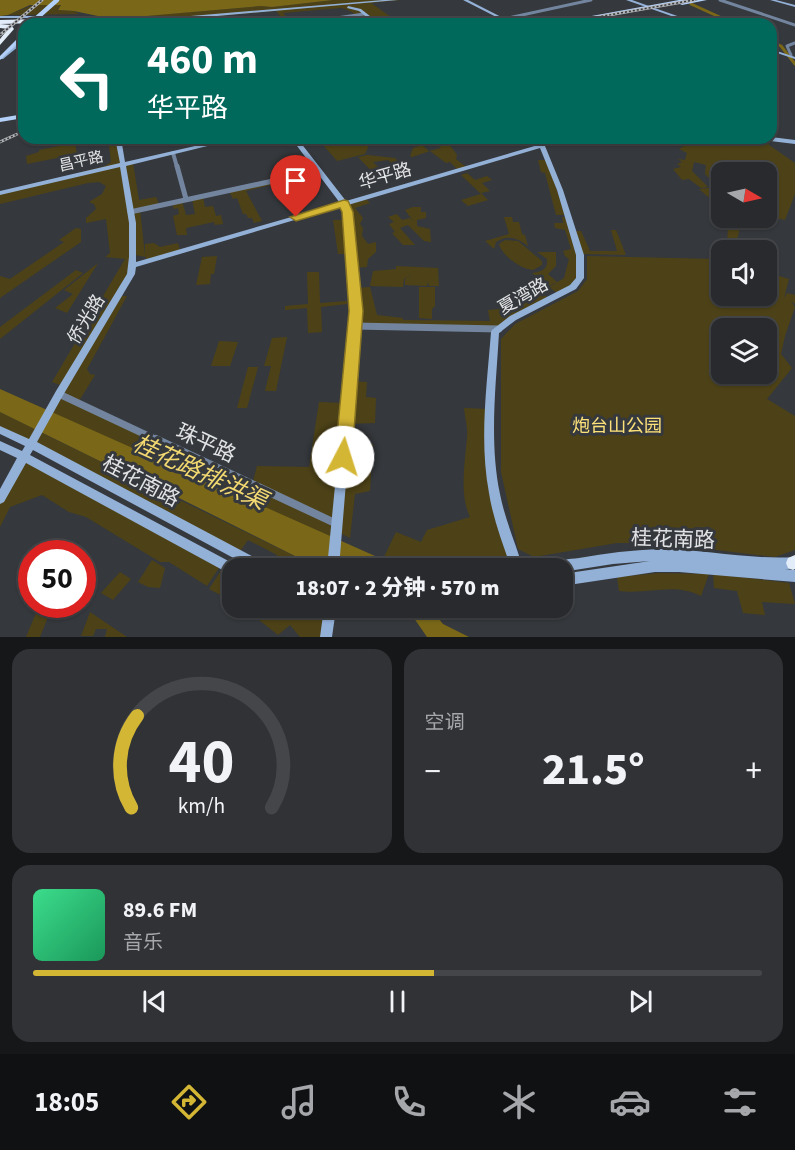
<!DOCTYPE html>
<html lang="zh">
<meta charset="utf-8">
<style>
body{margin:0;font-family:"Source Sans 3","Noto Sans SC",sans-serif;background:#303235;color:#f1f3f6;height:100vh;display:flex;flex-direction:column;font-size:22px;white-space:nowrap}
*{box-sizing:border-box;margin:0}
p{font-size:20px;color:#a5a7aa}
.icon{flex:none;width:33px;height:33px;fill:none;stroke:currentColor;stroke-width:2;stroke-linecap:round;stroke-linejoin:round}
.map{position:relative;height:637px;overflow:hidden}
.details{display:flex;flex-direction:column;gap:12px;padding:12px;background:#161719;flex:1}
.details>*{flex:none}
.banner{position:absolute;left:18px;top:18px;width:759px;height:126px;border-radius:18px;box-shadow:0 2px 4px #0004,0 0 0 2px #444649;background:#00695c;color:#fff;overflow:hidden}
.needle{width:39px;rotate:99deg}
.controls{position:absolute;left:711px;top:162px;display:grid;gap:12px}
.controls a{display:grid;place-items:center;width:66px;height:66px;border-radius:12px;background:#282a2d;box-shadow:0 2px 4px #0004,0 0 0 2px #444649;font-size:30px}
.speed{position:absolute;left:18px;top:540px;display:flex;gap:12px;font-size:30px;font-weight:700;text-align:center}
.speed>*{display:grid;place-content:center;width:78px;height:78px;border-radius:50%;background:#282a2d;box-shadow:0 2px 4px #0004,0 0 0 2px #444649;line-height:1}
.speed .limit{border:9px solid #d22;background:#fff;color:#111}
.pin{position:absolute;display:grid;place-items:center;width:51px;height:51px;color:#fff;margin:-62px -26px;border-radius:50% 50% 50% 0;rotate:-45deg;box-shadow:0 0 6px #0007}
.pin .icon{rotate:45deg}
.me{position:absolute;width:66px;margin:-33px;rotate:5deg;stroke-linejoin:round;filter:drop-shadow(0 0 4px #0008)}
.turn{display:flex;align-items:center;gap:21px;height:126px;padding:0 30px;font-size:27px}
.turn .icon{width:78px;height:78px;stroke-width:2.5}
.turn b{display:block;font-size:42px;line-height:51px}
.big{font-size:45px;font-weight:800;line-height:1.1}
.details .card{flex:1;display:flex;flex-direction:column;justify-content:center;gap:9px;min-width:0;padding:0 21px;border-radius:18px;background:#303235}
.details .dial{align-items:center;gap:0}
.dial svg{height:156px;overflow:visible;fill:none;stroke:#444649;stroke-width:7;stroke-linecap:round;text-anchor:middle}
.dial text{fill:#f1f3f6;stroke:none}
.song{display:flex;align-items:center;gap:18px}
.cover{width:72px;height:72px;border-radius:9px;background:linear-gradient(135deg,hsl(150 70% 55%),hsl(150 70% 35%))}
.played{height:6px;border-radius:3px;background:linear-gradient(90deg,#d4b635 55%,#444649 55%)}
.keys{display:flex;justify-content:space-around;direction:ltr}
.heat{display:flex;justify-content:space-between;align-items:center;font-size:33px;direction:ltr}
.details .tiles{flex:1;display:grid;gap:12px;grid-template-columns:1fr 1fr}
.card:last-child{grid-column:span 2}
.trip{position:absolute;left:222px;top:558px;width:351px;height:60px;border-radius:18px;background:#282a2d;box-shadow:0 2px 4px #0004,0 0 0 2px #444649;font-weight:800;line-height:60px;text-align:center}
.tab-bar{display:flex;height:96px;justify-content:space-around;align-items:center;background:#101112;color:#a5a7aa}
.tab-bar .icon{width:42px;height:42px}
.tab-bar .active{color:#d4b635}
.tab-bar b{font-size:27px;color:#f1f3f6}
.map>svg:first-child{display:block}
.green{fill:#4d4217;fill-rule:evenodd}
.water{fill:#7a6818}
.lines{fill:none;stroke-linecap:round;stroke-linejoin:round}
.canal{stroke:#7a6818;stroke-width:3}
.street-far4{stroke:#73859e;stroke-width:3}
.street-far3{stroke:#73859e;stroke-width:4}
.street-far2{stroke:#73859e;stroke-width:5}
.street-far1{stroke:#73859e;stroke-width:7}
.street{stroke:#73859e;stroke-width:8}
.secondary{fill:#93b0d7;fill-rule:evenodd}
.primary{fill:#b3d0f9;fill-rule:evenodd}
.highway{fill:#e3ecf9;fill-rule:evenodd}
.rail-casing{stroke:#b0b2b5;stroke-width:3}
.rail{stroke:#35383c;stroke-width:1.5;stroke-dasharray:2;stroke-linecap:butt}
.primary-bridge{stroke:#b3d0f9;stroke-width:4.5}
.route{fill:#d4b635;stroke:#8a7622;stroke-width:1.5}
.labels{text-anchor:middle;stroke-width:6;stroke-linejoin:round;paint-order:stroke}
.far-street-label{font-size:15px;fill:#e1e3e5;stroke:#35383c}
.street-label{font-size:18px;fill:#e1e3e5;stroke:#35383c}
.park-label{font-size:18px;fill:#fce17a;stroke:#35383c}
.near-street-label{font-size:21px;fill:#e1e3e5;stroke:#35383c}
.near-water-label{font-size:24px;font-style:italic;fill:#f2d870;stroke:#35383c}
</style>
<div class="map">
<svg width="795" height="637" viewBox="0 0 795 637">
<rect width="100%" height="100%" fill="#35383c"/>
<path class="green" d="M333 0H401L371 3 391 17 372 20 377 24C364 24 354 10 341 8L283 13 293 24H287L276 11 143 22 144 16 261 6 272 7Z
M33 5H61L57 10 74 11 79 14 8 15Z
M108 138H117L129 212 131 274 63 386 52 382 125 259 105 257 110 253 106 219 86 223V218L96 209 94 204 89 202 102 194 106 186 99 182 88 183 0 204V193L105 166 111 162Z
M317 138H365L370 143 365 154 337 161Z
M741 138 768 139 769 145 795 163V194L785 220 767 216 766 172H722L721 208 699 189 718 187 705 174 706 165 694 162 692 171 708 187 701 188 689 179 682 180 673 169 681 167 677 164 682 162 678 159 685 160 687 153 679 149 684 146Z
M446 140 457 155 456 159 466 167 457 169 450 162 446 163 430 151 412 157 410 156 413 148 422 145 429 151 441 148 436 143Z
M75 143 77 154 27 164 26 156 39 152V150Z
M367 155 395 158 410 173 404 175 388 160 373 162 390 179 381 181 358 157Z
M538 160H547L565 215H556L545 173 541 172Z
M133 163 139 200 156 197 159 204 140 209 145 256V244L154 243 160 247 178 243 180 250 146 260V257L135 255 124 166Z
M467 173 475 180 487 176 492 180 482 183 490 191 481 193 488 200 468 206 461 200 481 194 461 175Z
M278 181 279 183 246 191 262 221 254 223 252 218H248L246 214H243L237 198 233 199 229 191Z
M203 197 205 207 213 206 216 216 221 215 223 224 215 225 214 222 186 228 187 235H177L173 216 179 214 178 208 174 209 172 203 182 201 186 215 195 214 192 199Z
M365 198 370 203 355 208 363 218 360 224 363 228 362 236 368 244 376 242V252L368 259 367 267 353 268 345 203Z
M413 207H421V212H426V218L417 220V226L430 229 431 242 424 241 408 225 400 228 415 245H403L392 233 395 232 389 224 394 222 388 217 397 214 402 220 410 218 413 221 405 210Z
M504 217H512L513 222H519L522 234 525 235 528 246C518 238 507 234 496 242L494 249 485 241 509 234Z
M562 217H565C572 235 586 260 577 279 574 287 564 289 557 293L549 287 564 278 569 259 565 256 563 251 571 249 565 230 555 228 554 223H563Z
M333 220H346L349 254H338Z
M728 225 740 228 736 244 763 248 761 250H722L721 255 714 258 713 246 727 249Z
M76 228 81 229V242L0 298V276L10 279 64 242 59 240Z
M611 230H616L626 255 581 254 573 231H581L590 251H617Z
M505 240 518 241 542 261V265L533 270C521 269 502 256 499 244Z
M537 252H556V266L548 274 557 282 549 286 532 273C541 272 548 270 547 259Z
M217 256 214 274H211L210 284 196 285 202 257Z
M587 256 714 259 721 256 722 296H766L767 293 771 294 776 275 789 279 784 298 787 293 795 295V304L791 301 795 307 785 336 781 354 792 368 767 399 795 416V550L775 557 659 543H617L534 557 518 549 501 472V339L515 324 578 291 587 279ZM722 328H766V374H722Z
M98 263 67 313 55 308 73 294 64 290Z
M396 266 438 268 439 286H429L428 282 427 286 405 285V279L415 273 404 279 403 287 370 286 373 271 396 269Z
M76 270 83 273 0 339V327Z
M307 272H319L320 303 347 301V304L321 307 322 332 308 333 307 308 285 310V306L308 304Z
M370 287 377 315 403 318V320L490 321 488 310 500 309 504 312 541 292 548 298 497 328 356 324V288Z
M419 287H435V306L432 309V319L419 318Z
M120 296H127L87 369 90 374 95 375 79 401 61 393Z
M287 337 276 391H265L271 366H264L272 338Z
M219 341 238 342 230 366H211Z
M248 367H258L247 408H237Z
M352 381 367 382 366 397 376 398 375 423 348 424Z
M59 394 337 525 336 540 49 412Z
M319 402 345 403 335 519 253 481 257 466 309 467Z
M464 408 488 409 500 530 514 568H403L384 557 396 532 421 542 427 530 470 517C459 494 465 463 467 437 468 428 465 418 464 408Z
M0 412 37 430 30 442 0 428Z
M38 431 313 565 333 566 332 568H269L277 555 248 540 238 554 31 443Z
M347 444H373L370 491 355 494 350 538 340 533Z
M24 457 221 565 207 586 169 562H160L86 517 69 512 42 495 10 507 0 527V500Z
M152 560 165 568 160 588 148 587 138 582Z
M224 566 232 571V601L209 589Z
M120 572 131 579 113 600 101 593Z
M659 573 709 574 701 596C674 582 647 595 619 591L617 577Z
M713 574 789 583 795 604 762 602 765 615 743 613 737 591 714 588Z
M39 606 52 607 40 637H26Z
M244 608H307L327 614 325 637H300L290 625 278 635Z
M90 612 127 637H105L107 629H96L93 636H81Z"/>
<path class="water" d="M0 0H333L272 7 261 6 112 19 74 11 58 10 61 5H30L8 15 0 16Z
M0 389 384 560 399 568 313 565 135 476 128 466H110L0 412Z
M407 608H430L443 624 469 637H427Z"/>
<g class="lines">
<path class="canal" d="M691 4 735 24
M771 41 781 46 795 64"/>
<path class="street-far4" d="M720 0 795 25
M508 18 591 0
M154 22 163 21
M295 24 364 14
M791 55 787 46 795 43"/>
<path class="street-far3" d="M173 153 177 167"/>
<path class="street-far2" d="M177 166 186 199
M130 212 319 171"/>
<path class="street-far1" d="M354 326 499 329
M59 394 159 441"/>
<path class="street" d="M156 439 337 524"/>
<path class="secondary" d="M383 0H398L128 24H112L85 18H0V16H85L119 22Z
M463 0H468L515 24H510Z
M626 0H632L700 24H694Z
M770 0H776L795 5V7Z
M348 6 361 9 380 24H375L359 11 347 8Z
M22 39H24V42L3 59H0V57Z
M771 49 795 57V59L771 51Z
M771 137 795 140V144L761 140 758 138Z
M115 138H121L125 162 230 138H240L126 166 136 223V262L340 203 291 138H297L346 201 538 145 529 138H536L545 146 563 190 584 255V278L576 289 516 320 499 333C496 386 489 441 500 494 505 520 516 544 523 568H511C503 544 493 519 489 493 479 440 487 385 491 332L492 330 510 316 570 285 576 278V255L557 190 540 148 348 205 350 212 360 311 339 568H327L352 311 344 212 342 206 136 267 135 274 62 397 37 442 267 564 269 568H252L33 450 30 455 236 565 238 568H232V575L228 573 26 463 4 502 0 504V489L17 458 0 450V441L22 451 25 446 0 434V426L29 439 56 391 127 274 129 257V223L120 167 0 195V191L120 163Z
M659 549C705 549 749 560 795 557V569H785L795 570V582L679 572H655L562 586V574L650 561 613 564 562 572V568H545L547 564C557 560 569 559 579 558 606 553 632 550 659 549Z
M309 608H391L389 612 385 614 349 617 335 616 332 637H320L323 615 311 612Z"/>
<path class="primary" d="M679 0H688L557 24H548Z
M698 0H707L682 5 680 4Z
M22 34H24V38L0 60V56Z
M24 114V118L0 122V118Z"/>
<path class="highway" d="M39 19 46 24 38 23 0 24V20Z
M0 24 11 25 14 29 0 45V39L8 29 0 28Z
M795 555V569L793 570 788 568 786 563 788 558Z"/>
<defs>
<path id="rail" d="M558 24 694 0
M0 35 42 0
M0 142 24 131"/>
</defs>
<use href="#rail" class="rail-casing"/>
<use href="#rail" class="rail"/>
<path class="primary-bridge" d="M30 24 57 0"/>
</g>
<path class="route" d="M344 200 348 201 353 212 363 311 352 457 349 462 343 464 337 462 335 457 349 311 342 212 340 208 296 221 290 217Z"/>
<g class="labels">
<g class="far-street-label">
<text transform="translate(81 161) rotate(-13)" y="5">昌平路</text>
</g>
<g class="street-label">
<text transform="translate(385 176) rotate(-16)" y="6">华平路</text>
<text transform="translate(523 296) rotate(-30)" y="6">夏湾路</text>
<text transform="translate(86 319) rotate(-59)" y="6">侨光路</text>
</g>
<g class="park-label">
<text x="617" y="432">炮台山公园</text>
</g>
<g class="near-street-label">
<text transform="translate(206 443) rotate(25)" y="7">珠平路</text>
<text transform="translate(141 481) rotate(28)" y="7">桂花南路</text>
<text transform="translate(673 539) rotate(2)" y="7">桂花南路</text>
</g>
<g class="near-water-label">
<text transform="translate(200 472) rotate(25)" y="8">桂花路排洪渠</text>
</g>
</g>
</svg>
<div class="controls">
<a><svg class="needle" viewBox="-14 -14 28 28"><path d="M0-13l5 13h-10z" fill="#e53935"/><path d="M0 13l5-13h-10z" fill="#a5a7aa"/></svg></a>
<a><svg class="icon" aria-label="sound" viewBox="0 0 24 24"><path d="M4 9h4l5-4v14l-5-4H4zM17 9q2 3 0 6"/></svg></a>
<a><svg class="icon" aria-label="layers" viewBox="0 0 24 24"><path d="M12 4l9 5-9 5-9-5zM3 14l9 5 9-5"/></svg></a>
</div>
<div class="speed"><div class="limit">50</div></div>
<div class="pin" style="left:296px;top:217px;background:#d93025"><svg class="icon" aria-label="arrive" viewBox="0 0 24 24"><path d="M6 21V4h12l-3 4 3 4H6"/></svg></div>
<svg class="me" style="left:343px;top:457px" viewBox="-20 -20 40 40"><circle r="19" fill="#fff"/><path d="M0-13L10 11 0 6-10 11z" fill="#d4b635"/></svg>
<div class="trip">18:07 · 2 分钟 · 570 m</div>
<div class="banner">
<div class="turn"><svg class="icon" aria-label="left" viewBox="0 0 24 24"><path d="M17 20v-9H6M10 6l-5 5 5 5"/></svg><div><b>460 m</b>华平路</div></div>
</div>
</div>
<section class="details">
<div class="tiles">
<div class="card dial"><svg viewBox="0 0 100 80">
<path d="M14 69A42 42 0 1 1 86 69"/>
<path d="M14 69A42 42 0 0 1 17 22" stroke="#d4b635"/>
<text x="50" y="56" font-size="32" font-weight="700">40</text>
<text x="50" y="72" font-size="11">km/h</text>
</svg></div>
<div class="card"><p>空调</p>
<div class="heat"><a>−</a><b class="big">21.5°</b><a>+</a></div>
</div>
<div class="card">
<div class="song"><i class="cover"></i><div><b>89.6 FM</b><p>音乐</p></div></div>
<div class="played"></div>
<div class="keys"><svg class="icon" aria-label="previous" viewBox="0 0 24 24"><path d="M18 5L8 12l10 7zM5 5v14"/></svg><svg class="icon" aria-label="pause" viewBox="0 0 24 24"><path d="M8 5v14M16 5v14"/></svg><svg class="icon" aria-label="next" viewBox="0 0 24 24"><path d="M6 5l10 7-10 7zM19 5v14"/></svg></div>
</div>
</div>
</section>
<nav class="tab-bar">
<b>18:05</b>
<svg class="icon active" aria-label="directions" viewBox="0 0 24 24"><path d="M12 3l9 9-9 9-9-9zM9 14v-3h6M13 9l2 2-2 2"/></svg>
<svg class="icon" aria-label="music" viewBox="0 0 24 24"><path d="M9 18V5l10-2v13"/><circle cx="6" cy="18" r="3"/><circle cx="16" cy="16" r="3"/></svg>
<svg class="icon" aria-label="phone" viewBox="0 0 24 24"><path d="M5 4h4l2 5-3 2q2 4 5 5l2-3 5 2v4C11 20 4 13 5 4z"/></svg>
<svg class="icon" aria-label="climate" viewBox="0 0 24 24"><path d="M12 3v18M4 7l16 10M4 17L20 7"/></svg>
<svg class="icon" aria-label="car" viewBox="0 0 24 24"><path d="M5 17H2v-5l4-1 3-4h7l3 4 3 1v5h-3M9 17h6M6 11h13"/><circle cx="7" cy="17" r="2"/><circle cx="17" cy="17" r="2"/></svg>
<svg class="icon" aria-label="filters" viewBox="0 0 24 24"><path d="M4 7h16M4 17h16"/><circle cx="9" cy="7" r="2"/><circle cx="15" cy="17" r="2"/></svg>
</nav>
